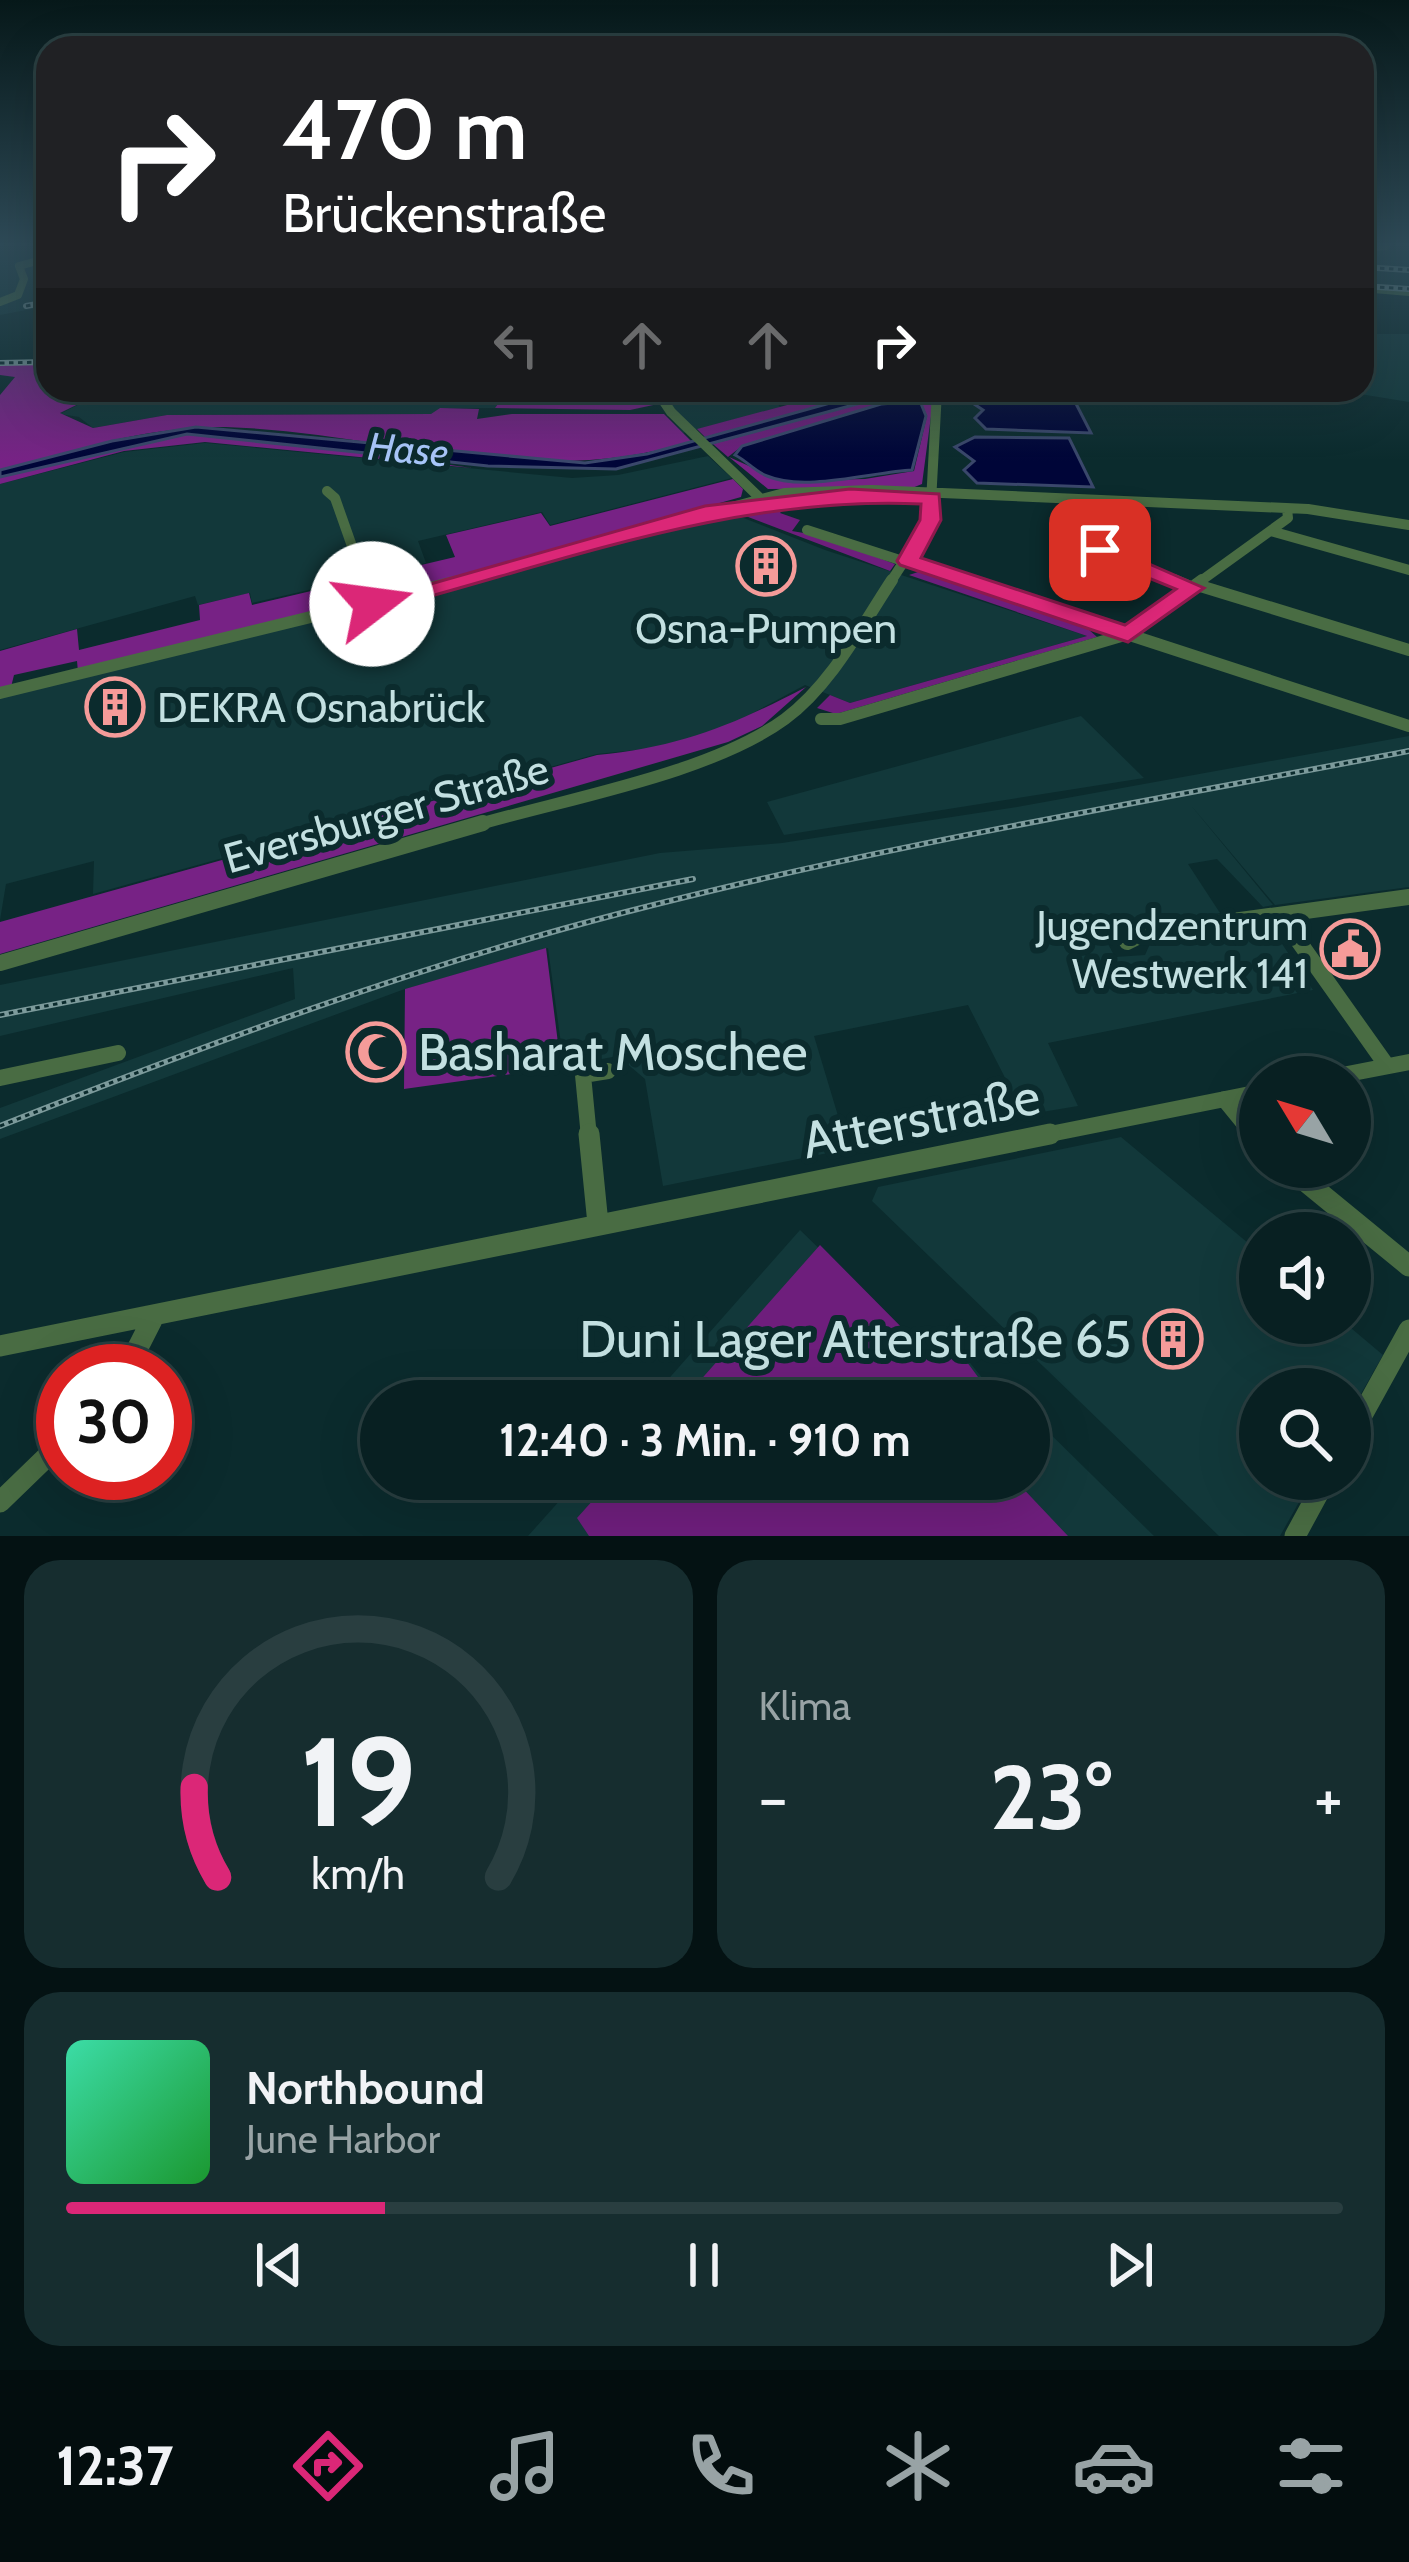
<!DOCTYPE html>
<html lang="de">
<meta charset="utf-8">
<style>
body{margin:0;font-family:Cabin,sans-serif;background:#162d2f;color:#f1f3f6;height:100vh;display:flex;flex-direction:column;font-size:45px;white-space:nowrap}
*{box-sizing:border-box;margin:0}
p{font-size:39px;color:#98a3a5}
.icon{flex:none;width:66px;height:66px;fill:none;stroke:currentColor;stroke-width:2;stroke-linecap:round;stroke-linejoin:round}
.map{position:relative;height:1536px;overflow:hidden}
.panel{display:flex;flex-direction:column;gap:24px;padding:24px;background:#041213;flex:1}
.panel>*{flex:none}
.guide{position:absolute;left:36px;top:36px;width:1338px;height:366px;border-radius:36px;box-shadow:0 12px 48px #0002,0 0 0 3px #293e40;background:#202124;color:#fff;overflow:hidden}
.needle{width:78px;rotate:308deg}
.fabs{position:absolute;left:1239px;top:1056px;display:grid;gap:24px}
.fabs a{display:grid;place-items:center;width:132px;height:132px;border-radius:50%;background:#082022;box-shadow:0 12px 48px #0002,0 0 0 3px #293e40;font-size:60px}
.speed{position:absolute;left:36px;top:1344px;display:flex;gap:24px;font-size:60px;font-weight:700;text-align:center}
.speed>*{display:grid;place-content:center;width:156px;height:156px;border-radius:50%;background:#082022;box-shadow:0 12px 48px #0002,0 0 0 3px #293e40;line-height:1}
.speed .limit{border:18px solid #d22;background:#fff;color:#111}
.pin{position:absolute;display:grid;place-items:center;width:102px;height:102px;color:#fff;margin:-51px;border-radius:24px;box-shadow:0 6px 18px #0006}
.me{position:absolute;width:132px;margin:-66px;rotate:75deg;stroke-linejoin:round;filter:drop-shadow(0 0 9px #0008)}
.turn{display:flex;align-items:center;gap:42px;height:252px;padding:0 48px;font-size:54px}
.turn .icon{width:156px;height:156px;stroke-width:2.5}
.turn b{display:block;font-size:84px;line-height:102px}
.lanes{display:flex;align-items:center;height:114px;padding:0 48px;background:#0003;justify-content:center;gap:60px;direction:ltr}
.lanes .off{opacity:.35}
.big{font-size:90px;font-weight:800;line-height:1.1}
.panel .card{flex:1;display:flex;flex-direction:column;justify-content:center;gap:18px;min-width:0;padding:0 42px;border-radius:36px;background:#162d2f}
.panel .dial{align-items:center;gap:0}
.dial svg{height:312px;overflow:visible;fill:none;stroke:#293e40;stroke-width:7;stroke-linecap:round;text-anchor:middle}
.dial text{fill:#f1f3f6;stroke:none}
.song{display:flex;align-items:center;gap:36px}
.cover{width:144px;height:144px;border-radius:18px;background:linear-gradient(135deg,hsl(160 70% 55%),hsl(130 70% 35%))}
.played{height:12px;border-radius:6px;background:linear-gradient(90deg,#db2777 25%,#293e40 25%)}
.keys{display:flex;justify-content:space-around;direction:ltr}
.heat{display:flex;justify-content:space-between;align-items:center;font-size:66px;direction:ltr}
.panel .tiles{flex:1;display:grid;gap:24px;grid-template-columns:1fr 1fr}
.card:last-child{grid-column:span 2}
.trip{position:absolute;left:360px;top:1380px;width:690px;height:120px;border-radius:60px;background:#082022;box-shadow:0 12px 48px #0002,0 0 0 3px #293e40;font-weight:800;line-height:120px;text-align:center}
.menu{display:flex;height:192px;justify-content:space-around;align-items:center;background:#030d0e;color:#98a3a5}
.menu .icon{width:84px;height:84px}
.menu .selected{color:#db2777}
.menu b{font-size:54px;color:#f1f3f6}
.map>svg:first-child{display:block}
.built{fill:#12383a}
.green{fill:#6e1e7c}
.forest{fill:#772285}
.water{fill:#000538;stroke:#3a476b;stroke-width:3}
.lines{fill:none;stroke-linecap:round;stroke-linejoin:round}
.minor-far4{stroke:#496c43;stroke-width:8}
.minor-far3{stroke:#496c43;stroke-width:10}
.minor-far2{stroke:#496c43;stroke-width:12}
.minor-far1{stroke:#496c43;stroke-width:16}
.minor{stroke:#496c43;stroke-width:21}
.rail-casing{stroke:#7c9a9b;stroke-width:6}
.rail{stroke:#0b2b2d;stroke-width:3;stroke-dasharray:4.5;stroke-linecap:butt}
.route{fill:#db2777;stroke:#8e194d;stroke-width:3}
.labels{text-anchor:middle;stroke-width:12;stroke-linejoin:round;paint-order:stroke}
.far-water-label{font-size:39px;font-style:italic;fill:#a7c5f8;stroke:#0b2b2d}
.poi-label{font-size:42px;fill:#c3e0e1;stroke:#0b2b2d}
.street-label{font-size:42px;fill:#c3e0e1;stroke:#0b2b2d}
.near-poi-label{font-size:51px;fill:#c3e0e1;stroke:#0b2b2d;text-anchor:start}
.near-street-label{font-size:51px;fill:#c3e0e1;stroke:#0b2b2d}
</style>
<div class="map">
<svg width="1409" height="1536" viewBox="0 0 1409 1536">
<rect width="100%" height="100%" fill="#0b2b2d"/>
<path class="built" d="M0 246H48V306L0 315Z
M1362 246H1409V290L1362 287Z
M1362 334H1409V402L1335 390H1362Z
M107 390H508L495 408H440L432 414 167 415 93 428 79 417 60 414Z
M516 390H765L781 408 683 433 653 396Z
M205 443 572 478 618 475 708 456 732 478 550 525 542 512 418 541 426 563 252 603 250 593 198 605 195 596 0 650V484L124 452Z
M713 506 825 550 1087 636 850 703 805 685 721 730 655 748 597 754 93 894 94 861 6 884 0 920V690Z
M1081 716 1144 778 784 835 767 802Z
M1409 736V887L1275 905 1189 803 1273 905 1263 907 1217 859 1188 864 1220 913 1102 933 1115 957 1145 955 1150 944 1257 926 1274 932 1313 990 1048 1043 1078 1106 1024 1115 968 1005 814 1036 848 1149 663 1186 645 1079 618 1056 564 1066 548 948 402 990 0 1139V1108L295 999 293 968 0 1036V985L660 853 782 843 1017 807Z
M1121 1137 1260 1253V1323H1345L1383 1355 1350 1413V1389H1260V1479H1312L1280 1536H1219L872 1201 878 1187Z
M800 1230 925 1351 944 1331 1001 1401H649Z
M1029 1413 1154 1536H528L579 1479H1029Z"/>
<path class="green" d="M843 390H877L705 437 697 429Z
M934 390 933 400 890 402 742 446 728 457 713 444 898 392Z
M791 501 780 513 800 520 792 531 821 536 895 564 890 571 735 512Z
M921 571 1087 628 1097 637 836 714 817 708 830 695 850 703 1087 636 909 575Z
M820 1245 925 1351 944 1331 978 1377 960 1401H682Z
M612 1479H1014L1068 1536H589L577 1518Z"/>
<path class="forest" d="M48 364V390H107L60 413 93 428 167 415 431 414 440 408 479 409 477 419 512 414H664L691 441C539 491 381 432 226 427 149 425 73 451 0 470V395L15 377 0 375V365Z
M508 390 653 396 658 404 630 410 495 408Z
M920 401H933L922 484 912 488 768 489 729 457 782 481 865 479 914 471 927 416Z
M187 434H221L472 468 205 442 124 451 0 484V477Z
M733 479 743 489 741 497 400 593 78 672 77 661 14 675 11 687 0 689V651L77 629 79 650 200 620 199 605 249 593 252 605 455 557 446 535 541 513 550 526Z
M806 687 762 726 728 742 0 954V922L597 755C681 747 733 725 806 687Z
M546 948 561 1067 404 1089 405 989Z"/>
<path class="water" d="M877 390H909L616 469 488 466 187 434 0 477V470L112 441 196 427 585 463 647 454Z
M976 390H1069L1091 433 986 429 975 418 983 410 965 398Z
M920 401 926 416 912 470C873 472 804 492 767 476 754 471 747 461 735 455L742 446 881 404Z
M975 437 1069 438 1093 487 977 483 964 470 974 461 955 447Z"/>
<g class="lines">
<path class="minor-far4" d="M1362 248 1386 246
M1362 288 1409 292
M0 302 18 295 24 279 19 266 48 258
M656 390 659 394"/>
<path class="minor-far3" d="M657 391 671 412 764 502
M327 491 335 498 365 583
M807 530 971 583
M1271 531 1409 570
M1100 550 1181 583
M451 583 784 493 872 490 1308 509 1409 525
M890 583 930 521 937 391
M1198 583 1288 518 1287 509"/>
<path class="minor-far2" d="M364 580 372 604
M961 580 1409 726
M1174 580 1193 588
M1197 585 1409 650
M0 693 462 580
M821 719H840L1128 634 1202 580
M473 826C564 799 710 774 785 719 831 685 861 627 892 580"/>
<path class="minor-far1" d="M1280 915 1387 1066
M1127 942 1145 933 1409 897
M0 963 483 823
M1332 1077 1409 1062
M0 1078 118 1053
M1224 1099 1255 1137
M589 1137 583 1075 608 1071
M1035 1137 1260 1092"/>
<path class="minor" d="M589 1134 598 1224
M1253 1134 1260 1143
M1288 1167 1409 1266
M0 1346 1050 1134
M126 1371 154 1316
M1350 1437 1409 1330
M0 1502 63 1441
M1295 1536 1326 1479"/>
<defs>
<path id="rail" d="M1362 267 1409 270
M1362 286 1409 289
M26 306 48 302
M0 363 48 362
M0 1015 693 879
M0 1126C203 1046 407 969 618 914 878 846 1145 802 1409 751"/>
</defs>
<use href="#rail" class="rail-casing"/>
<use href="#rail" class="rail"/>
</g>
<linearGradient id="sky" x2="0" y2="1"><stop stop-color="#061819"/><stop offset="0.53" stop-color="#2e4a57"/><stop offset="1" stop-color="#2e4a57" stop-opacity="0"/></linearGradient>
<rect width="1409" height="461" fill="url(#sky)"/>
<path class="route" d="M850 489 939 494 941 520 921 558 1125 625 1176 589 1092 555V546H1108L1204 588 1128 642 900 565 897 561 920 520 921 504C730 495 555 565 372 612L360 604 705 506Z"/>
<defs>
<symbol id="building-ring" viewBox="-11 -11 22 22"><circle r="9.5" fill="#0b2b2d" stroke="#f59b99" stroke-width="1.5"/><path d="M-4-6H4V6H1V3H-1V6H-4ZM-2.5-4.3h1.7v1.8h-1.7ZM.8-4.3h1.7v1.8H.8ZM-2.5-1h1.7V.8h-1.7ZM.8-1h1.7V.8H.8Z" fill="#f59b99"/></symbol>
<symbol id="civic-ring" viewBox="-11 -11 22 22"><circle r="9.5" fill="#0b2b2d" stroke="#f59b99" stroke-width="1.5"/><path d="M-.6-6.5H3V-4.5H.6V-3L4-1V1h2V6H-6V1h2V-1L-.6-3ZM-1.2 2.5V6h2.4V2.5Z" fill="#f59b99"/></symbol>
<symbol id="mosque-ring" viewBox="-11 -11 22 22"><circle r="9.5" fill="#0b2b2d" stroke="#f59b99" stroke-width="1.5"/><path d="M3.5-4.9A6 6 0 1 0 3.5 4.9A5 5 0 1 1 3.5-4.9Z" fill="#f59b99"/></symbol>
</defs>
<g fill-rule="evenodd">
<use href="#building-ring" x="733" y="533" width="66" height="66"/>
<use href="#building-ring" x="82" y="674" width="66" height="66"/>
<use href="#civic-ring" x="1317" y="916" width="66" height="66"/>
<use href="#mosque-ring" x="343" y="1019" width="66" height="66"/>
<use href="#building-ring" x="1140" y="1306" width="66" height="66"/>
</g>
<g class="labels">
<g class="far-water-label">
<text transform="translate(408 449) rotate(5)" y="14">Hase</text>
</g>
<g class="poi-label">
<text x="766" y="643">Osna-Pumpen</text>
<text x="157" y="722" text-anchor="start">DEKRA Osnabrück</text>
<text x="1308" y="940" text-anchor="end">Jugendzentrum<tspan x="1308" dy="48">Westwerk 141</tspan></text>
</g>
<g class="street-label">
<text transform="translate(386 813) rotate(-16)" y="15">Eversburger Straße</text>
</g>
<g class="near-poi-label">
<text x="418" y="1070">Basharat Moschee</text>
<text x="1131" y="1357" text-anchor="end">Duni Lager Atterstraße 65</text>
</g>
<g class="near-street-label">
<text transform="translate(921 1118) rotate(-11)" y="18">Atterstraße</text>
</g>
</g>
</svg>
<div class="fabs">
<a><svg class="needle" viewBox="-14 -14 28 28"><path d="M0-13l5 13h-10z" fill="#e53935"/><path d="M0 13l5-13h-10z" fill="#98a3a5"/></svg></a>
<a><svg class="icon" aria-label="sound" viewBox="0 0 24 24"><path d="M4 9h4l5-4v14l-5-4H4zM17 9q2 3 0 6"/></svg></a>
<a><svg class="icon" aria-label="search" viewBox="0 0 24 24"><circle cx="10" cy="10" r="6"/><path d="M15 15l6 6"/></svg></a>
</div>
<div class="speed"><div class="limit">30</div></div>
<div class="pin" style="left:1100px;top:550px;background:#d93025"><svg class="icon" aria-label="arrive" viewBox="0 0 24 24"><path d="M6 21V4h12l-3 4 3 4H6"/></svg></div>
<svg class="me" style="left:372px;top:604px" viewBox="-20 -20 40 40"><circle r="19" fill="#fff"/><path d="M0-13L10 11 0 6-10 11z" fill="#db2777"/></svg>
<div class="trip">12:40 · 3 Min. · 910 m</div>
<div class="guide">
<div class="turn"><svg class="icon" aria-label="right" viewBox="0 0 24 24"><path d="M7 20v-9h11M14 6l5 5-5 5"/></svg><div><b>470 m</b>Brückenstraße</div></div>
<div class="lanes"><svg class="icon off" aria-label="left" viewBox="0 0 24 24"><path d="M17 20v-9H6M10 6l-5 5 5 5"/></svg><svg class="icon off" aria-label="ahead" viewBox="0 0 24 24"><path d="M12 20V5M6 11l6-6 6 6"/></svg><svg class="icon off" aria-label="ahead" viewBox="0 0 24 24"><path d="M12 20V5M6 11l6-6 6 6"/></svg><svg class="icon" aria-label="right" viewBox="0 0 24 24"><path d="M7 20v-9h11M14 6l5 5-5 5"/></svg></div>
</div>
</div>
<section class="panel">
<div class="tiles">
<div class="card dial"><svg viewBox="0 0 100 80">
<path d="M14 69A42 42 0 1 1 86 69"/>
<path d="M14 69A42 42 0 0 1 8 46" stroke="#db2777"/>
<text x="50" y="56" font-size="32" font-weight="700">19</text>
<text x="50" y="72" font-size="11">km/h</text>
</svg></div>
<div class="card"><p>Klima</p>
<div class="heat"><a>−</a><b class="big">23°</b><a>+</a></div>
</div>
<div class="card">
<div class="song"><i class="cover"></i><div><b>Northbound</b><p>June Harbor</p></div></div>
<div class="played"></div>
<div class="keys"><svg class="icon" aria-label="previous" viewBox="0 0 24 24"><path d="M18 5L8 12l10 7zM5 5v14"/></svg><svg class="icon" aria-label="pause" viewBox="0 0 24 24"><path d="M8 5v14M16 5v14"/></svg><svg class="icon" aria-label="next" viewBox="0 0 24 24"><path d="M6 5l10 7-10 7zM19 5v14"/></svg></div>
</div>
</div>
</section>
<nav class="menu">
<b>12:37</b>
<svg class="icon selected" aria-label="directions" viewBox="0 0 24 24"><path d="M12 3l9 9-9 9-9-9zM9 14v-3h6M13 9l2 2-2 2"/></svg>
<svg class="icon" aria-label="music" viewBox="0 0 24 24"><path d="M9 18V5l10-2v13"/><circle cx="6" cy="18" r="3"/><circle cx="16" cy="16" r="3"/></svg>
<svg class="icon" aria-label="phone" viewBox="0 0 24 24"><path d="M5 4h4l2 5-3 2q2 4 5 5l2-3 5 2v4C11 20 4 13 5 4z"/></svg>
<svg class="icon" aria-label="climate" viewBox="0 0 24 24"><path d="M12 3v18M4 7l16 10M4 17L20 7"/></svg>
<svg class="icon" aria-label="car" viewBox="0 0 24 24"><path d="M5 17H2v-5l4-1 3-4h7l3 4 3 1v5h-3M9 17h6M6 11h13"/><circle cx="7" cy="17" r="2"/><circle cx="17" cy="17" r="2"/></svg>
<svg class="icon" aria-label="filters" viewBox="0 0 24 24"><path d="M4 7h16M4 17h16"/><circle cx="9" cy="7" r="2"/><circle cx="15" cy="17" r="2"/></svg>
</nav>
